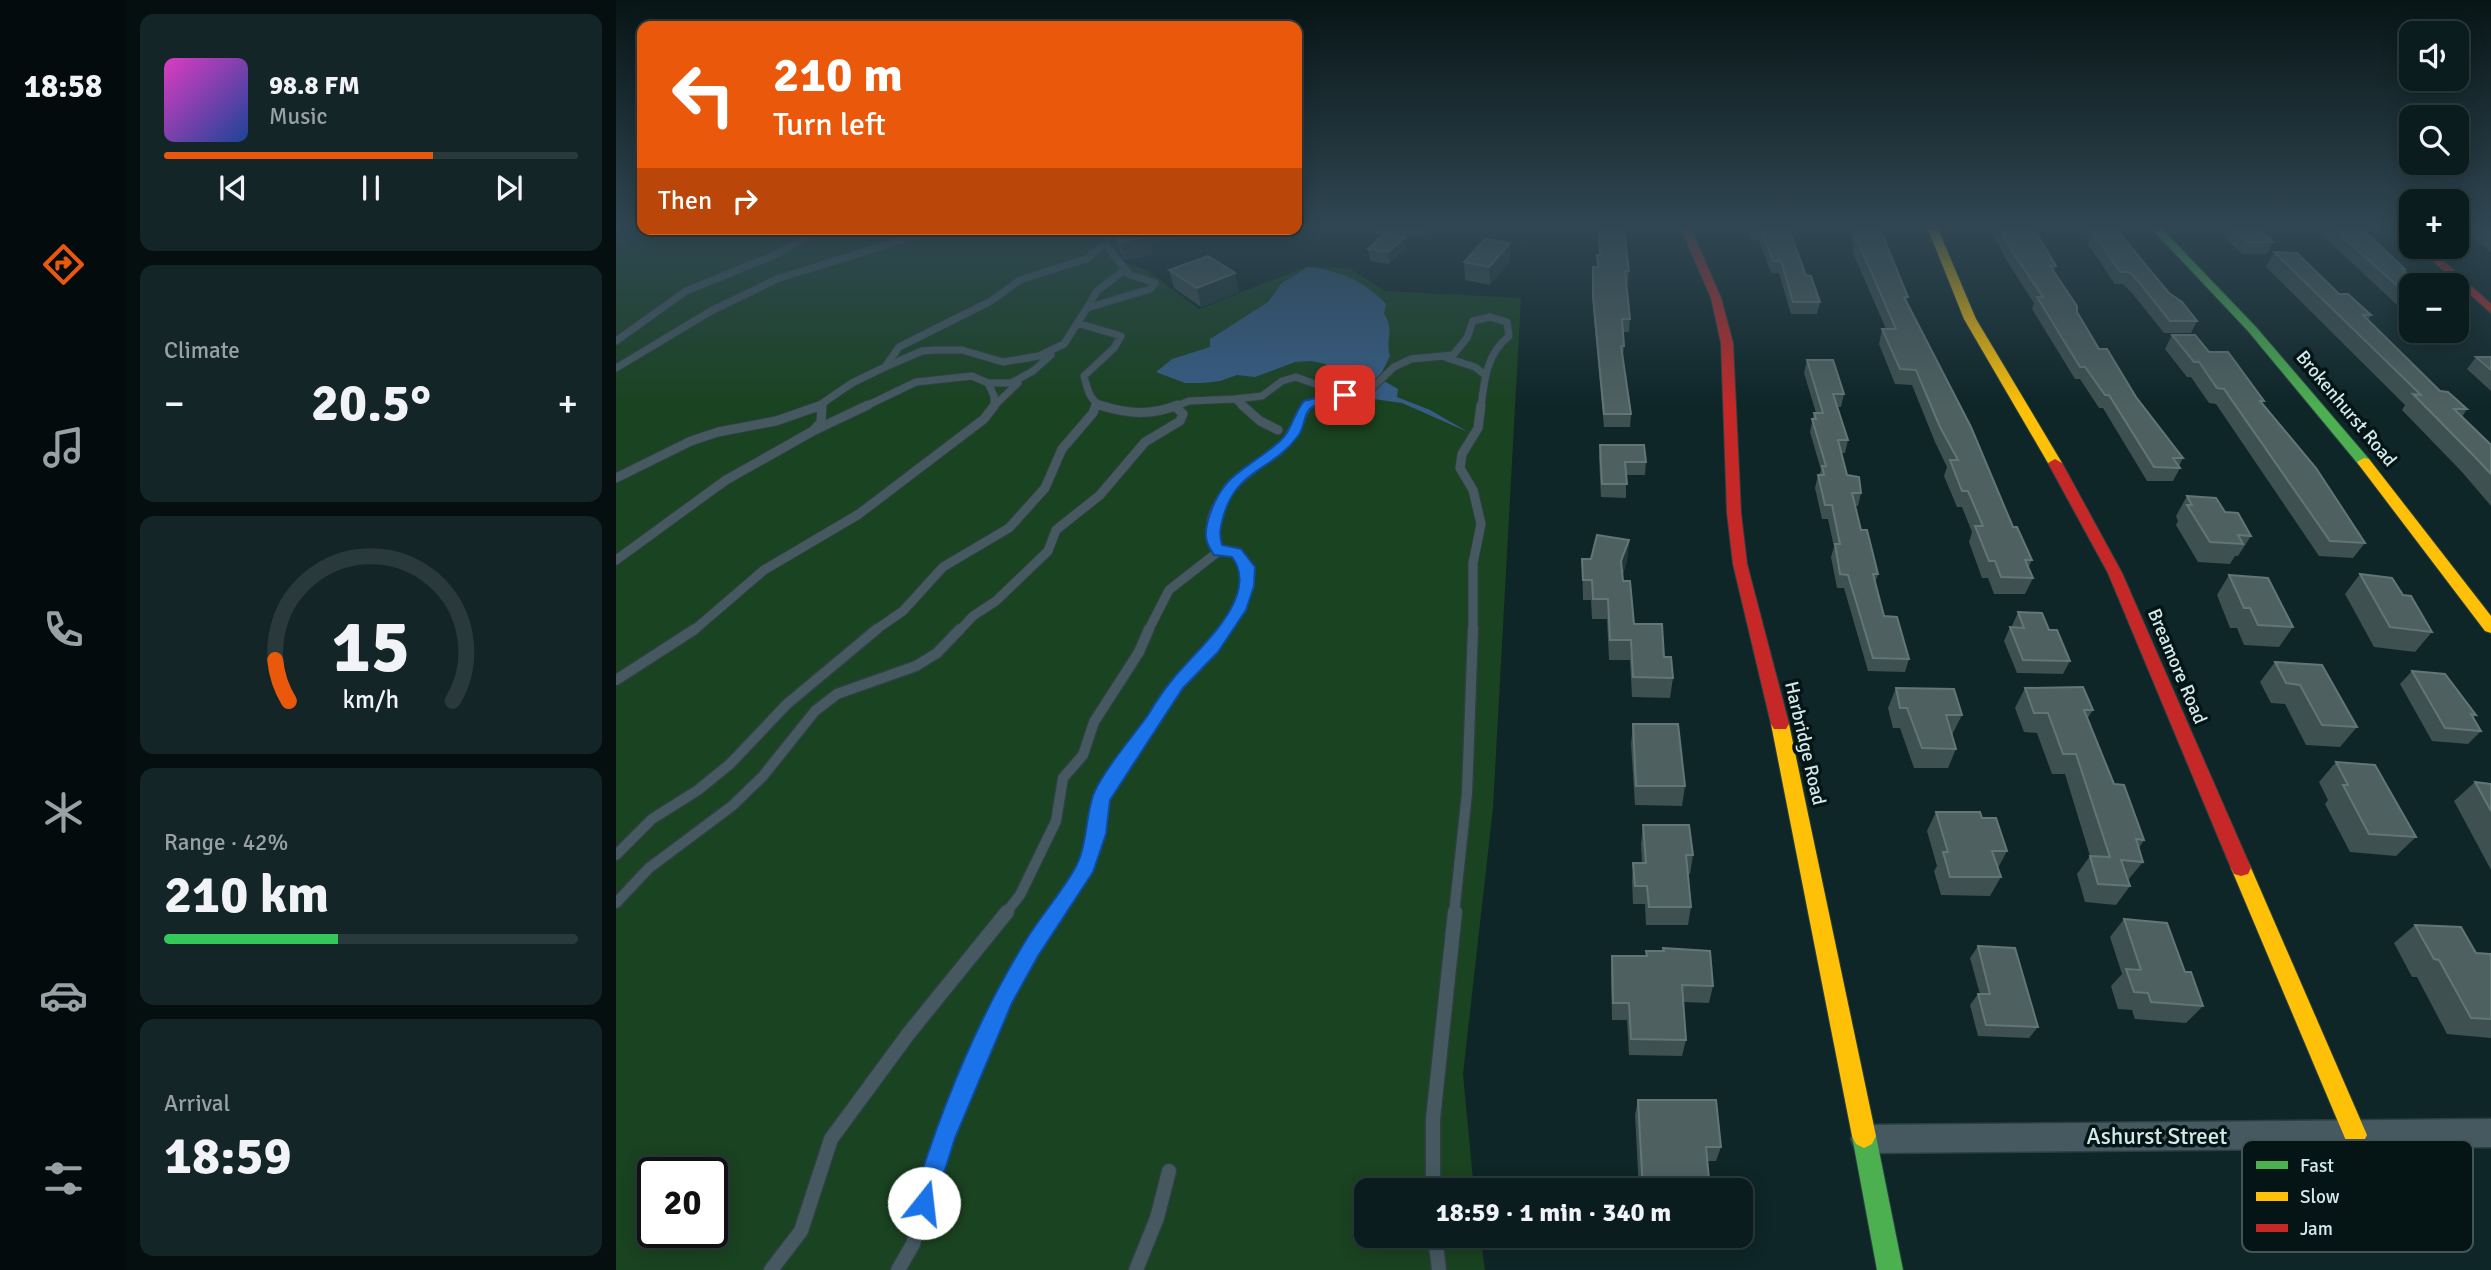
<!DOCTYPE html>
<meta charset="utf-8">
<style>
body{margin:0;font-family:Signika,sans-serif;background:#132527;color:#f1f3f6;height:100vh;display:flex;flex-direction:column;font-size:26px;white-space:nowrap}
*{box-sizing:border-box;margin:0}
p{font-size:23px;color:#99a1a4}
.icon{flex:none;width:38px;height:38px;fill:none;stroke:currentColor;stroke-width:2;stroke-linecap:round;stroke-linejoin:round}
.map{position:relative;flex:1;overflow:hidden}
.panel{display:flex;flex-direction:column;gap:14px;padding:14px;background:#060f10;width:490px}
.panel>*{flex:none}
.banner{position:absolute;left:21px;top:21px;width:665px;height:214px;border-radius:14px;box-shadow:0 4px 18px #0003,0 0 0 2px #2a3a3c;background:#ea580c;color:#fff;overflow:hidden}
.tools{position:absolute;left:1783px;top:21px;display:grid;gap:14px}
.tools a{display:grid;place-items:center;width:70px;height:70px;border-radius:14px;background:#0a1c1e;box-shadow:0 4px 18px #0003,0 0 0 2px #2a3a3c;font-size:35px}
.speed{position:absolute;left:21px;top:1157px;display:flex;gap:14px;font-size:35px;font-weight:700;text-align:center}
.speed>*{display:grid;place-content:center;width:91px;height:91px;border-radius:50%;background:#0a1c1e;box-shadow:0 4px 18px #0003,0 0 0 2px #2a3a3c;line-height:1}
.speed .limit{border:4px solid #111;border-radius:10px;background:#fff;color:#111}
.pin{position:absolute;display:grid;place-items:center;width:60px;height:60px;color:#fff;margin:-30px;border-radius:14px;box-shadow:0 4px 10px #0006}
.me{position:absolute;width:77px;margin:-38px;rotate:16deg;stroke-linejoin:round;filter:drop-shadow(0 0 5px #0008)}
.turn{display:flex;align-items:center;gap:24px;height:147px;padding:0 21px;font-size:32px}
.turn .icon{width:91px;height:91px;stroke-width:2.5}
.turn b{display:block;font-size:49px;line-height:60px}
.then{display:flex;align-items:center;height:66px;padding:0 21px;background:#0003;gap:14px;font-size:26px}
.big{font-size:52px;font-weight:700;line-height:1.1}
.panel .widget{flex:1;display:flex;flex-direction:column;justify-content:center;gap:10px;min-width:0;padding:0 24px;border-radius:14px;background:#132527}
.panel .dial{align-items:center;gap:0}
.dial svg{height:182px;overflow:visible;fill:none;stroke:#2a3a3c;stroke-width:7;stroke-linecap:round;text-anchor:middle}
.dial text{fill:#f1f3f6;stroke:none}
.song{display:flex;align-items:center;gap:21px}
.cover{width:84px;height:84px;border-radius:10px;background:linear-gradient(135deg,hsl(310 70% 55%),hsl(220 70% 35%))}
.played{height:7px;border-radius:4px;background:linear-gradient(90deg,#ea580c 65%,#2a3a3c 65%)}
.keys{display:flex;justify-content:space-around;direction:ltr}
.heat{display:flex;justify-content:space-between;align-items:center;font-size:38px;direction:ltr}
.charge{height:10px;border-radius:5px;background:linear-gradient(90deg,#34c759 42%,#2a3a3c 0)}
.trip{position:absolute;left:738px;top:1178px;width:399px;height:70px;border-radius:14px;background:#0a1c1e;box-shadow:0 4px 18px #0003,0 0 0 2px #2a3a3c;font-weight:700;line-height:70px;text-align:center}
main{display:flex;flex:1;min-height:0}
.tab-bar{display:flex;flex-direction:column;width:126px;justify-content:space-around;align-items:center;background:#040b0c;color:#99a1a4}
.tab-bar .icon{width:49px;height:49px}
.tab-bar .on{color:#ea580c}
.tab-bar b{font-size:32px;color:#f1f3f6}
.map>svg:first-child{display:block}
.green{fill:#1a4321;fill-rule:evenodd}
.water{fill:#375d86}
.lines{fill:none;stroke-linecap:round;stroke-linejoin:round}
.lane-far3-casing{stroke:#2c4041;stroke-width:9}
.lane-far2-casing{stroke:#2c4041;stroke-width:11}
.lane-far1-casing{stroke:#2c4041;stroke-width:13}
.lane-casing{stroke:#2c4041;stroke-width:17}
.street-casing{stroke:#2c4041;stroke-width:3}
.fast-casing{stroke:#2c4041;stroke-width:2}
.slow-casing{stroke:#2c4041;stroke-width:2}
.jam-casing{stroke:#2c4041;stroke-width:2}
.lane-far3{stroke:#465960;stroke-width:7}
.lane-far2{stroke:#465960;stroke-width:9}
.lane-far1{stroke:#465960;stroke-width:10}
.lane{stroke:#465960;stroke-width:14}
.street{fill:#465960;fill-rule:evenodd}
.fast{fill:#4caf50;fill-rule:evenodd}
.slow{fill:#ffc107;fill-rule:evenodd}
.jam{fill:#c62828;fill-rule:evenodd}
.wall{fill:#3e5050}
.shaded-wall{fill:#243839}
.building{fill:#4e6060;stroke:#637676;stroke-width:2}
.route{fill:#1a73e8;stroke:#114b97;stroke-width:2}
.labels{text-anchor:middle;stroke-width:7;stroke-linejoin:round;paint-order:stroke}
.street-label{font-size:19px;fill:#d4e9ea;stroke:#051516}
.near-street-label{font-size:23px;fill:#d4e9ea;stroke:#051516}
.key{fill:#051516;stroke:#435556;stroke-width:2}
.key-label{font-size:19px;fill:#d4e9ea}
</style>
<main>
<nav class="tab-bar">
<b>18:58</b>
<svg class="icon on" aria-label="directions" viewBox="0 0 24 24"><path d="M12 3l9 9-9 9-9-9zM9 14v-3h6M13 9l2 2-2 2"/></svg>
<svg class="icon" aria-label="music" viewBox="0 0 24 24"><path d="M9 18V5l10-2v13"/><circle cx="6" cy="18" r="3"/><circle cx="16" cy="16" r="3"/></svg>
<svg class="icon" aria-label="phone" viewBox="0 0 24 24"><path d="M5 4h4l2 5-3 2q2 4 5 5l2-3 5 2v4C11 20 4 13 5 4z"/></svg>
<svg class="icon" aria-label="climate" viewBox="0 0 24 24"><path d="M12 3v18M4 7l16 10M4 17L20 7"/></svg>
<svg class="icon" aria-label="car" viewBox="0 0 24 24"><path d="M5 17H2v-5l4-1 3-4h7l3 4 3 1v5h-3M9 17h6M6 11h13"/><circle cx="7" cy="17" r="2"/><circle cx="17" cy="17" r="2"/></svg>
<svg class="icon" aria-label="filters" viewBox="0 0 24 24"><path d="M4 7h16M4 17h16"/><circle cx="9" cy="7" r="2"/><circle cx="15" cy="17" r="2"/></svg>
</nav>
<section class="panel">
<div class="widget">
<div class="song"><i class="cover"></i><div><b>98.8 FM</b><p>Music</p></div></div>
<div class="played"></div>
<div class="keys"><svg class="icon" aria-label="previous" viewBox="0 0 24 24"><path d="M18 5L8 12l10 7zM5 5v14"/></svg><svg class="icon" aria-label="pause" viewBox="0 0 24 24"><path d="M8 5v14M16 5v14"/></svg><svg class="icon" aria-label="next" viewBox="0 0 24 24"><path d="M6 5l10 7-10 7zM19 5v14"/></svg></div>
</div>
<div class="widget"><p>Climate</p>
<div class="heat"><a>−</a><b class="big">20.5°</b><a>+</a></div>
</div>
<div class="widget dial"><svg viewBox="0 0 100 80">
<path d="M14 69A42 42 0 1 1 86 69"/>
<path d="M14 69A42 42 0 0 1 8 51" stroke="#ea580c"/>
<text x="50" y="56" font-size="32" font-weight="700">15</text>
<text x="50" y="72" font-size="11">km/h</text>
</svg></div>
<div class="widget"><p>Range · 42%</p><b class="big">210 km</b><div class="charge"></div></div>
<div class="widget"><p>Arrival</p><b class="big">18:59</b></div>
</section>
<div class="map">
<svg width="1875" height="1270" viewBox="0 0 1875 1270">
<rect width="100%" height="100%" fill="#0e2628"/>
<path class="green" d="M17 229H509L499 242 507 262 532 271 583 309 692 266 734 269 769 291 905 298 877 808 847 1074 858 1190H751V1236H864L869 1270H0V235ZM37 1172H96V1232H37Z"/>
<path class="water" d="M692 267C722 270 749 281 770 304L768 314C779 329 769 339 774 356L763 378 782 389 781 397 814 410 852 432 786 403 750 398 724 380 710 364 695 361 679 362 639 377 621 375 604 381 587 383H569L540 372 556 359 594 347V339L652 302 666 283Z"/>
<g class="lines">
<defs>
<path id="lane-far3" d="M471 308 481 291 509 270
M461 323 505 336 498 348 468 376C472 390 473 402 489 407
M0 341 70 291 161 254 205 229
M831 358 859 367 869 375
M269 367 306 351 319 350H346L387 362 423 356 448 344 471 308 534 289 539 283 514 275 489 244
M0 368 95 311 161 279 321 229
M372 383 378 396V406L402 383
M619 399 646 396 666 381 680 377 729 395
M201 407 236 383 269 367 283 347 375 301 404 280 470 259 491 242 493 229
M248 407 300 382 356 376 372 383H395L417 371 435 355
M479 407 480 404
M558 407 573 401 619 399 628 407
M691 407 701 401 756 388 778 367 795 359 837 355 851 338 857 321 874 317 891 322 893 336C871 353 868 380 865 407"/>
<path id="lane-far2" d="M483 405C512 414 534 416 562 405
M626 405 644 421 662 430
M197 431 252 405
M0 478 75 441 102 432 160 421 206 405
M603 551 620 552C641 581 626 604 608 631
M0 560 110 480 197 431 205 422 206 405
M77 631 148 570 243 514 368 419 378 406
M258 631 287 611 327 567 393 528 429 488 446 449 477 413 480 405
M343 631 357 616 380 601 432 551 440 530 484 495 529 442 564 421 567 414 560 407
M532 631 553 590 603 551C571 503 644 468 670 442 680 432 684 417 692 405
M857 631V563L865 524 857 490 844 468 846 454 862 428 865 405"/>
<path id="lane-far1" d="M0 680 79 629
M0 855 36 819 82 790 114 764 171 704 261 629
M0 903 33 868 116 806 147 776 199 711 221 694 300 666 321 653 344 629
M389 914 404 895 440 821 447 778 467 755 478 722 523 652 533 629
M439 914 467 872 480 834 485 798 562 684 609 629
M838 914 851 793 857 629"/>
<path id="lane" d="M817 1190V1119L839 912
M819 1236 823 1270
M155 1270 185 1231 215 1139 293 1033 391 912
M282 1270 297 1244 328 1137 389 997 440 912
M520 1270 541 1218 553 1171"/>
<path id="street" d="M753 229H816L817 230 811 234 759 233Z
M1779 229 1796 231V241Z
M1875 1119V1147L1249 1153 1239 1149 1235 1139 1239 1129 1249 1125Z"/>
<path id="fast" d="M1536 229H1546L1640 327 1753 459V465H1743L1632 331Z
M1248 1124 1256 1128 1260 1136 1287 1270H1261L1236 1136 1240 1128Z"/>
<path id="slow" d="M1312 229H1322L1360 319 1446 463 1444 466 1439 467 1432 463 1348 319Z
M1748 458 1753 459 1875 616V633L1869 631 1743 465 1741 462Z
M1164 717 1170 719 1173 724 1260 1136 1256 1144 1248 1148 1240 1144 1236 1136 1155 724 1158 719Z
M1625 860 1632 862 1635 868 1751 1135 1747 1143 1739 1147 1731 1143 1615 868 1618 862Z"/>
<path id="jam" d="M1065 229H1075L1105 298 1117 343 1125 513 1131 564 1173 724 1170 729H1158L1155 724 1117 564 1111 513 1105 343 1095 298Z
M1801 247H1812L1875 304V313Z
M1439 459 1446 463 1506 573 1635 868 1632 874 1625 876 1618 874 1615 868 1492 573 1432 463Z"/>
</defs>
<use href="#lane-far3" class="lane-far3-casing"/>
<use href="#lane-far2" class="lane-far2-casing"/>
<use href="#lane-far1" class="lane-far1-casing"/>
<use href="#lane" class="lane-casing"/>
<use href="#street" class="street-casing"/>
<use href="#fast" class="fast-casing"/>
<use href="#slow" class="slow-casing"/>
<use href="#jam" class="jam-casing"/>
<use href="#lane-far3" class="lane-far3"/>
<use href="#lane-far2" class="lane-far2"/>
<use href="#lane-far1" class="lane-far1"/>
<use href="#lane" class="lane"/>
<use href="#street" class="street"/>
<use href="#fast" class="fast"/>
<use href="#slow" class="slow"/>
<use href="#jam" class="jam"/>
</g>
<path class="wall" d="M495 229H553L556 240 534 245 537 254 509 260 499 242Z
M983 229 1013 271 1012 284H1010L1014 319 1013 332H1007L1008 346 1007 358 1015 414 1014 427H988L977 309V267H981V255H983Z
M1130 229H1172L1190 275 1204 302 1201 314H1175L1163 273H1155L1143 240H1136Z
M1232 229H1264L1292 297 1290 301 1397 527 1416 560 1412 568 1417 578 1409 594H1378L1372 578H1366L1353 542 1356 532 1346 507H1341L1328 476 1331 467 1319 442 1296 385 1279 384 1263 344 1266 329H1270L1236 251 1238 246Z
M1374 229H1418L1440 266 1438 272 1483 349 1567 458 1563 466 1564 468 1557 481H1531L1487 408H1483L1464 379H1459L1416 309 1418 303 1392 263Z
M1465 229H1500L1553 293 1581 321 1575 333H1548L1516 293 1507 284H1499L1472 244 1474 239Z
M1601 229H1643L1657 242 1651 254H1626Z
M1705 229H1746L1789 269 1788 271 1794 276 1793 277 1796 285V319L1703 232Z
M1846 229H1875V252Z
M752 249H790L773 264 754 261Z
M1658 252 1755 315 1752 321 1824 391 1851 409 1846 417 1875 445V506L1846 472 1786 410 1789 405 1650 267Z
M894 261 874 285 849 280 848 262Z
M553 270 623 292 585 307 558 288Z
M1808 331H1839L1837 333 1811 334Z
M1556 335 1593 352 1648 401 1646 404 1749 543 1737 558 1703 556 1600 404 1593 403 1575 377H1571L1549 349Z
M1860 357H1875V391L1851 369Z
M1191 360 1228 394 1225 407H1221L1232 440 1229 453H1225L1231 475 1245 493 1242 506H1239L1245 530 1262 574 1259 583 1268 616 1293 659 1289 672 1252 671 1228 588H1221L1215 557 1218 547 1212 519H1206L1199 488 1202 475H1203L1205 470 1194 432 1198 413H1200L1188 373Z
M984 445 1030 462 1029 475H1010V498L985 497 983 458Z
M1571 496 1609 512 1635 536 1622 556H1619L1614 564 1582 562 1560 525 1562 521 1560 516Z
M1013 540 1011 560 1007 574V581L1018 624 1048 657 1057 678 1054 698 1016 697 1014 660H993L991 619H976L975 600H967L966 559H975Z
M1744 574 1787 595 1816 632 1799 652 1758 647 1729 594Z
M1613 575 1677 627 1663 647 1628 645 1621 628H1614L1601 595Z
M1402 612 1433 630 1454 661 1447 674 1401 673 1388 641 1394 627H1396V626Z
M1659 662 1741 727 1724 747 1690 745 1669 704 1655 703 1644 682Z
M1796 671 1860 715 1857 718 1865 731 1852 744 1816 741 1784 684Z
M1280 688 1346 715 1336 735 1340 749 1332 768H1298L1284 728H1277L1272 708Z
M1409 688 1477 710 1471 719 1498 784 1528 840 1523 848 1527 862 1512 880 1514 886 1500 905 1469 902 1461 874 1474 856 1449 774H1436L1421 733 1408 732 1399 708Z
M1017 724 1069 786 1066 806 1019 805 1015 744Z
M1720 762 1800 837 1780 856 1734 852 1709 804 1712 800 1703 782Z
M1859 782 1875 784V870L1838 801Z
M1320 812 1366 818 1391 851 1382 868 1385 877 1374 896 1325 895 1318 871 1321 866 1311 831Z
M1027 825 1077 855 1074 874H1072L1075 907 1072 925H1030L1029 904H1017L1016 882 1017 863H1026L1025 844Z
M1508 919 1569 972 1587 1006 1570 1023 1519 1019 1516 1010 1502 1009 1495 986 1506 974 1494 937Z
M1799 925 1860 953 1875 954V1038L1831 1034 1801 977H1796L1778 943Z
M1362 946 1422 1027 1413 1038 1362 1036 1354 1005 1362 994H1364L1354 958Z
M1047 948 1097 986 1093 1003 1067 1002 1070 1040 1066 1056 1013 1055 1011 1020H996L995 973 996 956H1030V951H1047Z
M1022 1100 1105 1147 1100 1161H1091L1094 1190H1023L1019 1115Z
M1035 1236H1085L1082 1241H1035Z"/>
<path class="shaded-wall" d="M528 229H553L556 240 534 245 537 254 509 260 504 242Z
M789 237 790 249 773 264 772 252Z
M894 243V261L874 285 873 267Z
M619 273 623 292 585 307 581 288Z
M1013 540 1011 560 1004 581 1005 561Z"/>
<path class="building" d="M496 229H528L532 236 504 242Z
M983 229H1008L1013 271H1009L1014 319H1006L1008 346H1005L1015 414H988L977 297V267H982L981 255H984Z
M1145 229H1172L1175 235 1190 275 1195 276 1204 302H1177L1165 261H1157Z
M1240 229H1264L1292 297H1288L1355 427 1397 527H1401L1416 560H1409L1417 578 1385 577 1379 561H1373L1359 526H1367L1352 491H1346L1334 460H1342L1324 427 1300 370 1284 369 1266 329H1280L1240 237H1242Z
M1384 229H1418L1440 266H1434L1461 306V312L1483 349H1491L1520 397 1567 458H1557L1564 468 1538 467 1493 395H1489L1469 367H1464L1421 297H1427L1396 251Z
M1479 229H1500L1553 293 1566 302 1581 321H1554L1522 281 1513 272H1504L1477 232H1482Z
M1618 229H1643L1657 242H1632Z
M1718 229H1746L1789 269H1786L1794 276H1791L1802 285H1796V299Z
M1869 229H1875V234Z
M769 233 789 237 772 252 752 249Z
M869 239 894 243 873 267 848 262Z
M1658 252 1681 253 1723 294H1732L1755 315H1747L1824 391 1832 392 1851 409H1838L1875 445V474L1858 456 1797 394 1805 395Z
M592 256 619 273 581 288 553 270Z
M1556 335H1579L1593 352H1612L1648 401H1644L1700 468 1749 543 1714 541 1608 389 1601 388 1583 362H1578Z
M1860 357H1875V370Z
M1191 360H1217L1228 394H1217L1232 440H1222L1231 475 1243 477 1245 493H1236L1245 530H1251L1262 574H1257L1268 616 1281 617 1293 659 1257 658 1232 575 1224 574 1219 544H1224L1216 505H1209L1202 475H1208L1206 466H1210L1196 419H1200L1198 413H1207Z
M984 445H1028L1030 462H1009L1011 484H986Z
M1571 496 1600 498 1609 512 1622 513 1635 536 1622 535 1627 544 1594 542 1571 505H1576Z
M981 535 1013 540 1005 561 1007 581H1014L1018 624H1046L1048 657H1055L1057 678 1017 677 1015 640H994L992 599H977L976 580H967L966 559H975Z
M1744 574 1776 578 1787 595 1795 596 1816 632 1774 627Z
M1613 575 1652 578 1677 627 1642 625 1634 608H1628Z
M1402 612 1426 613 1433 630H1441L1454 661 1407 660 1394 627 1408 628Z
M1659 662 1706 665 1741 727 1706 725 1684 685 1670 683Z
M1796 671 1829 674 1860 715 1855 714 1865 731 1829 728Z
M1467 687 1477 710H1468L1498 784 1508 785 1528 840 1520 839 1527 862 1505 860 1514 886 1482 884 1474 856 1494 857 1460 754H1447L1432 713H1418L1409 688Z
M1280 688 1338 689 1346 715H1330L1340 749 1306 748 1291 708H1284Z
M1017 724H1062L1069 786H1020Z
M1720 762 1759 765 1800 837 1753 834 1727 785H1732Z
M1859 782 1875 784V811Z
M1320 812H1364L1366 818H1380L1391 851H1376L1385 877H1334L1327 852H1332Z
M1027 825H1073L1077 855H1070L1075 907H1033L1031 886H1019L1017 863H1030Z
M1508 919 1551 923 1569 972H1575L1587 1006 1535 1002 1532 993 1518 992 1510 969 1525 970Z
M1799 925 1845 927 1860 953 1875 954V1019L1855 1018 1823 960 1818 959Z
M1362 946 1399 948 1422 1027 1370 1025 1362 994H1374Z
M1047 948 1094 951 1097 986 1066 985 1070 1040 1015 1039 1013 1003H997L996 956H1031L1030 951H1048Z
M1022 1100H1100L1105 1147H1090L1094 1190H1027Z"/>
<linearGradient id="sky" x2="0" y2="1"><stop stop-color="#081516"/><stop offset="0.56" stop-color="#304753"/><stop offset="1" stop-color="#304753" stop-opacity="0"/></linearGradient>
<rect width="1875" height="406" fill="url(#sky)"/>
<path class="route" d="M729 391 735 395 733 398C723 400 705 401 696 407 687 413 689 428 682 436 656 472 620 468 607 518 604 529 603 534 606 545L625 549 639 567 638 586 630 610 602 652 567 688 494 800 490 834 477 872 422 956 396 1003 339 1138 316 1211 308 1215 299 1211 296 1203C323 1114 359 1024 407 945 422 919 443 896 458 870 471 848 469 822 476 799 481 778 518 735 532 715 539 703 547 691 556 680 579 651 646 597 616 557L598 555C589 542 588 535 592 520 606 472 630 471 663 442 676 431 677 414 688 401Z"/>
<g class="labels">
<g class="street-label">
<text transform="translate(1731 408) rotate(50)" y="7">Brokenhurst Road</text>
<text transform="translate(1562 666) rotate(67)" y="7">Breamore Road</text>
<text transform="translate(1190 743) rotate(77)" y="7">Harbridge Road</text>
</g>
<g class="near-street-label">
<text x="1541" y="1144">Ashurst Street</text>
</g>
</g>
<rect x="1626" y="1140" width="231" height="112" rx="10" class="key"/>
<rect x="1640" y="1161" width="32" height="8" fill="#4caf50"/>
<rect x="1640" y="1192" width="32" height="9" fill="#ffc107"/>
<rect x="1640" y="1224" width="32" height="8" fill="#c62828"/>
<g class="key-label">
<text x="1684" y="1172">Fast</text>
<text x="1684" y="1203">Slow</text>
<text x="1684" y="1235">Jam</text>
</g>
</svg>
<div class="tools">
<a><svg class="icon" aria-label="sound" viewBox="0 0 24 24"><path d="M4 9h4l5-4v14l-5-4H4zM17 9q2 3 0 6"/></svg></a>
<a><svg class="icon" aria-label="search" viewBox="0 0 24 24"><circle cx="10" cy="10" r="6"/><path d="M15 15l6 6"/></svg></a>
<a>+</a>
<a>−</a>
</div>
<div class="speed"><div class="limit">20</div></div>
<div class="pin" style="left:729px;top:395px;background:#d93025"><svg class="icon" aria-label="arrive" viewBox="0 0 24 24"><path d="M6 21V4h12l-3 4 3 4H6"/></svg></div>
<svg class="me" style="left:308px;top:1203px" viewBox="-20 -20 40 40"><circle r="19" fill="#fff"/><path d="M0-13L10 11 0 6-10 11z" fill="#1a73e8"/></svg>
<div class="trip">18:59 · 1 min · 340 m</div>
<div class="banner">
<div class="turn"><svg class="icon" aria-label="left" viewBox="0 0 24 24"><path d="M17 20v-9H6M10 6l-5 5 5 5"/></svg><div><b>210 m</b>Turn left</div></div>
<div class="then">Then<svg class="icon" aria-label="right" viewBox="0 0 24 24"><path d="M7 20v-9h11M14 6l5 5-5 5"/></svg></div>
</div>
</div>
</main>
